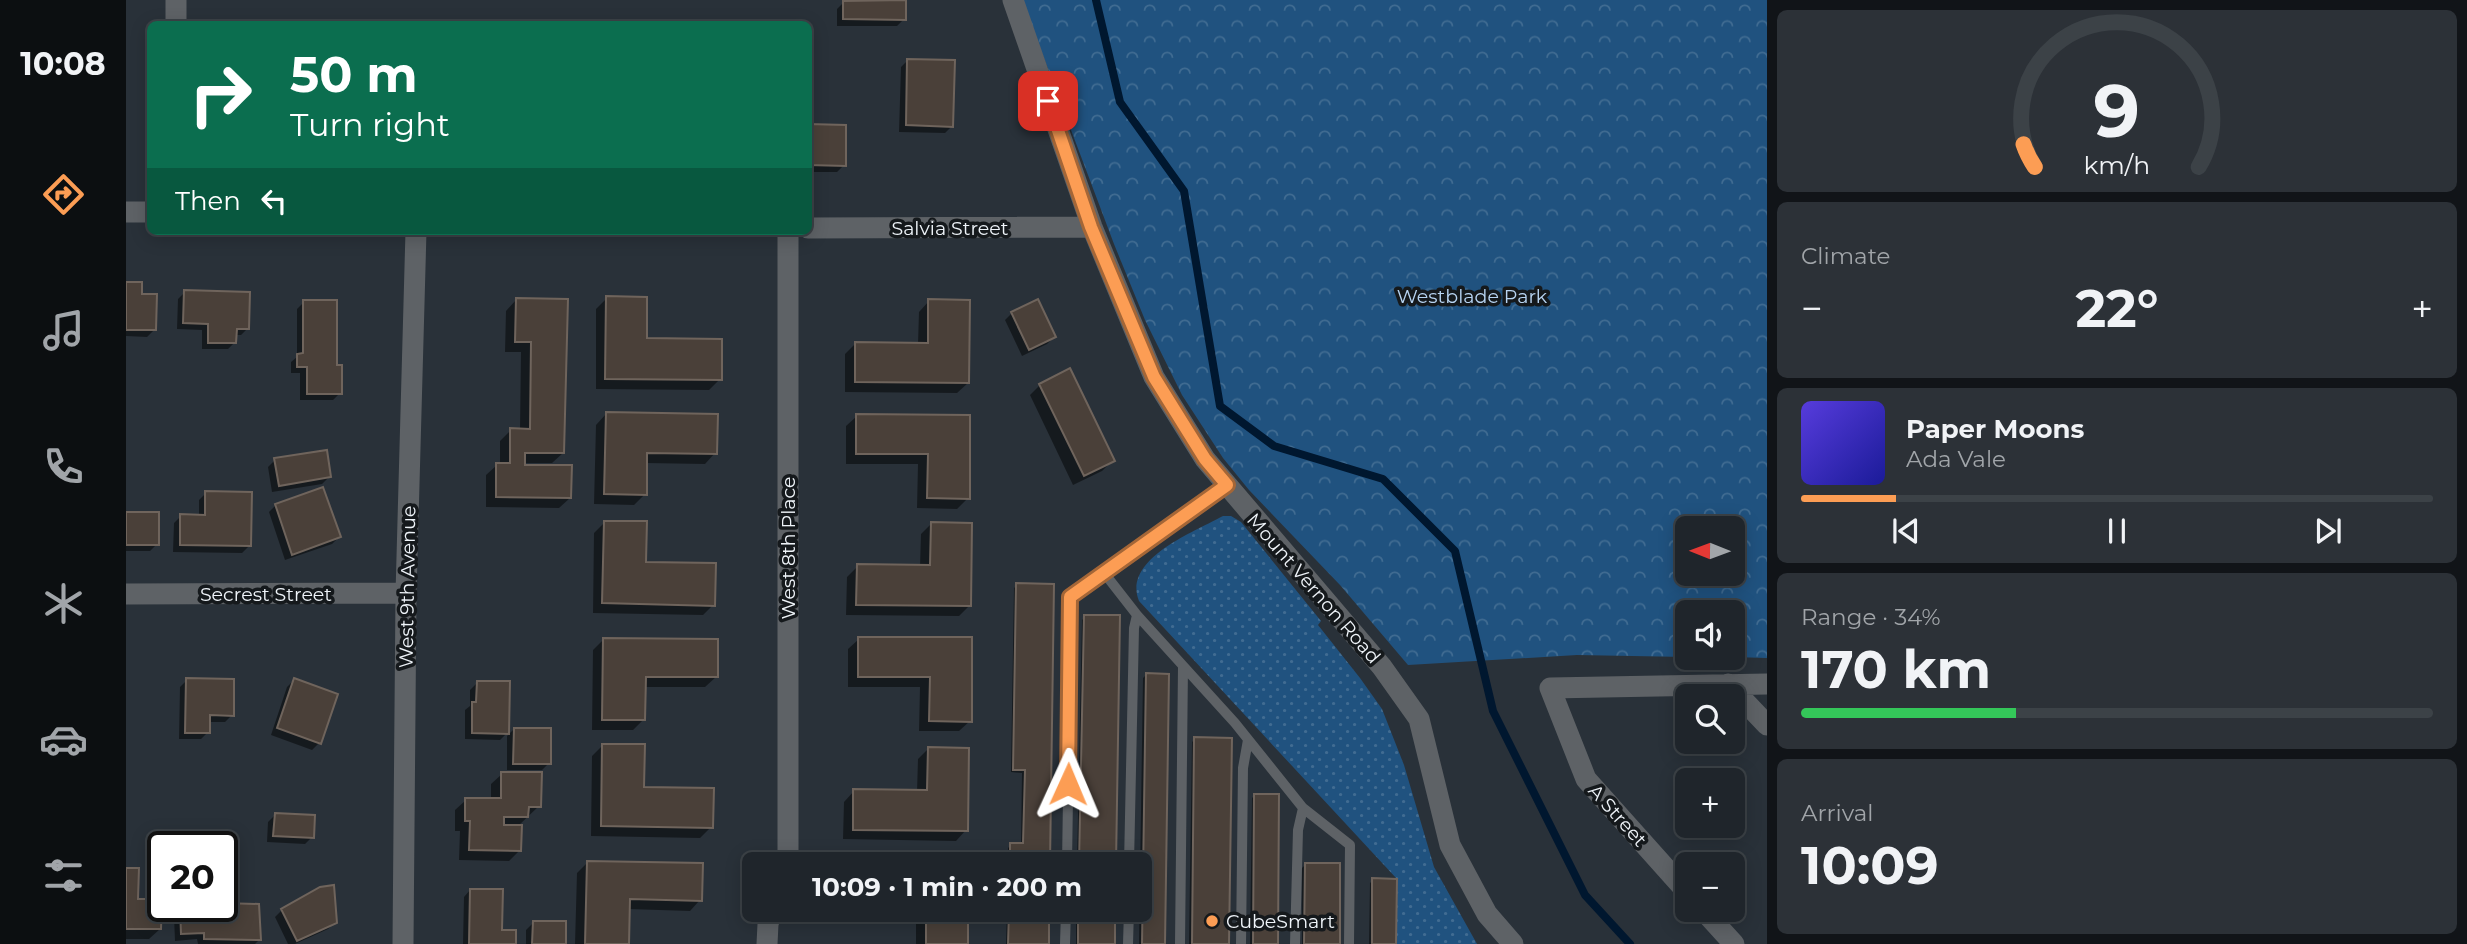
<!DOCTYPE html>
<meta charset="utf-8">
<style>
body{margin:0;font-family:Montserrat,sans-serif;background:#2c3137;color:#f1f3f6;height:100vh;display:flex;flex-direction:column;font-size:26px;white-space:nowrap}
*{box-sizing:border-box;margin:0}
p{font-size:23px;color:#a1a5a9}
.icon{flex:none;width:38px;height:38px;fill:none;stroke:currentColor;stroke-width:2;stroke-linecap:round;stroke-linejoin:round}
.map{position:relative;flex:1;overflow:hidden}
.side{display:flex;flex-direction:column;gap:10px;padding:10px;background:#111418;width:700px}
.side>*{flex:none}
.banner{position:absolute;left:21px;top:21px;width:665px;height:214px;border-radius:10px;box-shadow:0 4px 18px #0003,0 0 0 2px #3c4247;background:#0b6e4f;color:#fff;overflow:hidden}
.needle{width:46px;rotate:271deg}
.controls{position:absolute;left:1549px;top:516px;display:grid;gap:14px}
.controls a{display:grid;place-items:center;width:70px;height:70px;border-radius:10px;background:#1f252b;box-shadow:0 4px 18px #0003,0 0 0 2px #3c4247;font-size:35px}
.speed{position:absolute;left:21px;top:831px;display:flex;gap:14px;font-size:35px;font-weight:700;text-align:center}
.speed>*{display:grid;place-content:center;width:91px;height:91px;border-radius:50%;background:#1f252b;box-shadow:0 4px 18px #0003,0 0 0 2px #3c4247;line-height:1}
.speed .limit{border:4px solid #111;border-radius:10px;background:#fff;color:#111}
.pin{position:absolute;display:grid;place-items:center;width:60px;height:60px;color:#fff;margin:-30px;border-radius:14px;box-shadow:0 4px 10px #0006}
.me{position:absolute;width:77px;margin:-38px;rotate:1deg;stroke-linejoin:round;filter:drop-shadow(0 0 5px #0008)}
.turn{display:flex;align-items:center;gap:24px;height:147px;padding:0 28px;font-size:32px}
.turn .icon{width:91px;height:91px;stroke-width:2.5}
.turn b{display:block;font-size:49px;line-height:60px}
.then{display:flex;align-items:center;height:66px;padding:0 28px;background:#0003;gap:14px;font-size:26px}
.big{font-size:52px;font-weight:700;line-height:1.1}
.side .tile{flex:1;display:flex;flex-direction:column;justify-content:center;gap:10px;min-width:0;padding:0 24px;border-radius:10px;background:#2c3137}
.side .dial{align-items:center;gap:0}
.dial svg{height:182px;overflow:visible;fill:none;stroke:#3c4247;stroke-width:7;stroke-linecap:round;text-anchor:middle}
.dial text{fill:#f1f3f6;stroke:none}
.song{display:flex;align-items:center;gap:21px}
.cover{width:84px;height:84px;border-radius:10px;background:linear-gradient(135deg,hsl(250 70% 55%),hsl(240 70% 35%))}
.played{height:7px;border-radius:4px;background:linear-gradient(90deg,#fc9d54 15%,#3c4247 15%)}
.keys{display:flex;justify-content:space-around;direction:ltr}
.heat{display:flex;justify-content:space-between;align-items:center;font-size:38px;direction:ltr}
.charge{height:10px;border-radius:5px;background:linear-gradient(90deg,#34c759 34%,#3c4247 0)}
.trip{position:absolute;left:616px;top:852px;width:410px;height:70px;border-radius:10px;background:#1f252b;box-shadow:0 4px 18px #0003,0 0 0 2px #3c4247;font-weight:700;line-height:70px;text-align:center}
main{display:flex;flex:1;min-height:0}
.dock{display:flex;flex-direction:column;width:126px;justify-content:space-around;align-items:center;background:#0c0f11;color:#a1a5a9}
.dock .icon{width:49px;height:49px}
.dock .selected{color:#fc9d54}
.dock b{font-size:32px;color:#f1f3f6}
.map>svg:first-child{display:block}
.grass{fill:url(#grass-dots)}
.park{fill:url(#park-crowns);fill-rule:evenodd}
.shadow{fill:#0007}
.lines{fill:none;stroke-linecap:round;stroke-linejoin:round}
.stream{stroke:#00172f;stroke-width:8}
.building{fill:#4a4039;stroke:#6f645c;stroke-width:2}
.service{stroke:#5e6266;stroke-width:10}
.minor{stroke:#5e6266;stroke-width:21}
.route-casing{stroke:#a46637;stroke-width:18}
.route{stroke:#fc9d54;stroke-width:12}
.poi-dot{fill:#fc9d54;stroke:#15191c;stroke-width:2.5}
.labels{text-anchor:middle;stroke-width:7;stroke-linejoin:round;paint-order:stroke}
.street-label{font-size:19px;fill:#eff4f9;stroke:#15191c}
.park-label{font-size:19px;fill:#b8d5f3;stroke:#15191c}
.poi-label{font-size:19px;fill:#eff4f9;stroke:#15191c;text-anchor:start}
</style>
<main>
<nav class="dock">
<b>10:08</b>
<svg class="icon selected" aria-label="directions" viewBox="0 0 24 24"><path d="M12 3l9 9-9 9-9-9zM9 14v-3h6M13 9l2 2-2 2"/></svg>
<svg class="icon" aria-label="music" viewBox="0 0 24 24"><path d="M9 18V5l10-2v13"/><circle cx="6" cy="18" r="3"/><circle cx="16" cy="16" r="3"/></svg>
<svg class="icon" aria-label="phone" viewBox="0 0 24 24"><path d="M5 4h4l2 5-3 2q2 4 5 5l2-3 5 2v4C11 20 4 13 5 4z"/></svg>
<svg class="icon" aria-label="climate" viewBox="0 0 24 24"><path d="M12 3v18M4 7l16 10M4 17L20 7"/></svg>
<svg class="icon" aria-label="car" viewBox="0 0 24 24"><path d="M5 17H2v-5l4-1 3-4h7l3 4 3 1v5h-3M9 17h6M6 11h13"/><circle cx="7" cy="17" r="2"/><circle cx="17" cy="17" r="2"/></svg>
<svg class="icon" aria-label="filters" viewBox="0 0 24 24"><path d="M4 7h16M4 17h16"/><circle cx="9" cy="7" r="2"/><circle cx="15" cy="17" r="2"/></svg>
</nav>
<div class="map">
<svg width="1641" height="944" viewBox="0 0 1641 944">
<defs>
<pattern id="grass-dots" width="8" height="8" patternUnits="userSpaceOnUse" patternTransform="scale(1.75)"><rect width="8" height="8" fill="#20527f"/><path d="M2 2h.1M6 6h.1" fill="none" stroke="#416c92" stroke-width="1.8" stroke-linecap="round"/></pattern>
<pattern id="park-crowns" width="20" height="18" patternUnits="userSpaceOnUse" patternTransform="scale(1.75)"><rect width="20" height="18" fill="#20527f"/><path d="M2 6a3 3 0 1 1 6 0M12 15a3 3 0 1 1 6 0" fill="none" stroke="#416c92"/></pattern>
</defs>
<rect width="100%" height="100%" fill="#293139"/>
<path class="grass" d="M1097 516H1105L1115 522 1195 621 1192 625 1234 678 1256 709 1278 765 1308 867 1351 944H1270L1271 879 1013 601C996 559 1068 532 1097 516Z"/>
<path class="park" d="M896 0H1641V658L1607 657 1606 612H1561V657L1451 655 1282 665 1214 585 1123 490 1097 458 1056 395 1019 320 988 244ZM1561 528H1606V574H1561Z"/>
<path class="shadow" d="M723 0H778V19L771 26H711V9L718 2H723Z
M782 60 826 126 819 133 773 132 775 67Z
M682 126 718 165 711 172H682Z
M0 283 14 296 28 330 21 337 0 336Z
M59 292 122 328 115 335H109V342L102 349H76V330L51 329 52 299Z
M481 298 519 340 594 379 583 390 470 389V309Z
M390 300 440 301 437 453 426 463H397V466L444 498 433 508 360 507V475L371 465H374V441L385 430H394L395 352H379L380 311Z
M803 301 842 383 831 393 719 392V354L730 343 792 344 793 312Z
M178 302 209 367 214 393 207 400H174V373H165V362L171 357V309Z
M886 313 928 337 921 344 896 356 879 320Z
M914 385 987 460 976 471 947 485 904 395Z
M480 414 589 453 579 464 519 463V494L508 505 468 504 470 425Z
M731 416H842V498L831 509 791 508 792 464H720V426Z
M149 460 203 477 196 484 146 492 142 467Z
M80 493 123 546 116 553 47 552 48 523 55 516H73V500Z
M150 505 213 537 206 544 159 560 143 512Z
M0 514 31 544 24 551H0Z
M479 522 518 563 587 605 577 615 467 613 468 533Z
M805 524 844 605 833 616 720 615 721 577 732 566 794 567 795 534Z
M891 585H927L922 864H882V848L885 845H895L896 773 885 772 888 588Z
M959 617H993L988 864H951L956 620Z
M733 639H844V721L833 731H793L794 687H722V649Z
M477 640 590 677 579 687H518V719L507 730H466L467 650Z
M1020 675 1037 944H1013L1017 678Z
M61 680 106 715 99 722H82V732L75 739H53L54 687Z
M168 680 193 743 186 750 145 735 161 687Z
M351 683 381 733 374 740 339 739V710L344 706V690Z
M388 729 423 763 416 770H381V736Z
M1069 739 1102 944H1063L1066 742Z
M477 745 516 788 585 827 574 838 465 836 466 756Z
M802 749 840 830 830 841 717 839 718 802 728 791 791 792 792 759Z
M376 774 413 806 391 827 394 850 383 861 333 860 334 831H329V810L340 800H365V784Z
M1129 795 1150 944H1124L1126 798Z
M149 815 186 837 179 844 141 842 142 822Z
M462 862 574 900 564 911 502 909 501 944H449L451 873Z
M730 863 841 864H729Z
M1179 865 1212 944H1176V868Z
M0 869 10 901 34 929 23 939H0Z
M1247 880 1268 944H1243L1244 883Z
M344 890 375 932 388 944H337L338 897Z
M67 906H96L133 940 129 944H72L71 939 49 941 48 916 55 909Z
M156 910 209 922 202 929 169 944H162L149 917Z
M719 910H841V944H790V912Z
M881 910H921V944H880Z
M950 910H987V944H950Z
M407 923 438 944H400V930Z"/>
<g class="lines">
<path class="stream" d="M970 0 994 102 1058 191 1094 406 1148 446 1257 479 1329 551 1367 711 1459 895 1504 944"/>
</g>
<path class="building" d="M780 0V20L717 19V1Z
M781 59 829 60 827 127 780 125Z
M682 124 720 125V166L682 165Z
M0 282H16V294H31L30 330H0Z
M58 290 124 292 123 329H111L110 343H82V324L57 323Z
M480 296 521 297V338L596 339V380L479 379Z
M390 298 442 299 438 453H399V465H446L445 498 370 497V463H384V428L404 429 405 342H389Z
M802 299 844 300 843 383 729 382V342L802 343Z
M912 299 930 337 903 350 885 312Z
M177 300H211V365H216V394H181V367H171V354L177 353Z
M944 368 989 461 958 476 913 384Z
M480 412 592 414 591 454 521 453V495L478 494Z
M730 414 844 415V499L801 498 802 454H730Z
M201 450 205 477 153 486 148 458Z
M197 487 215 537 166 555 149 504Z
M79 491 126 492 125 546 54 545V514L79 515Z
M0 512H33V545H0Z
M478 521H521L520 562 590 563 589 606 476 603Z
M805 522 846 523 845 606 730 605 731 564 804 565Z
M890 583 928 584 924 864H884V843H897L899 770H887Z
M958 615H994L990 864H953Z
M732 637H846V722L803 721 804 677H732Z
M477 638 592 639V677H520L519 720H476Z
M1020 673 1043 674 1039 944H1016Z
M60 678 108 679V716L84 715V733H59Z
M168 678 212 694 195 744 151 728Z
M351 681H384L383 734 346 733V702H350Z
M388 728H425V764H387Z
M1068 737 1106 738 1103 944H1066Z
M476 744H519L518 787 588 788 587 828 475 826Z
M802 747 843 748 842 831 727 830V789L801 790Z
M375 772H416L415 807H403L402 817H378V825H396L395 851 343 850 344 821H339V798H375Z
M1128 794H1153L1152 944H1127Z
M149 813 189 815 188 838 147 836Z
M461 861 577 863 576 901 504 899 503 944H459Z
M729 862H843V864H729Z
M1179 863H1214V944H1178Z
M0 868H13L12 899H36L35 929H0Z
M1246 878 1271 879 1270 944H1246Z
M208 885 211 923 171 941 155 909 194 887Z
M344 889H377L376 930H390V944H343Z
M96 903 133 904 135 940 78 939V933L55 934 54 907 96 906Z
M800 910H842V944H800Z
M883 910H923V944H882Z
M952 910H989V944H952Z
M407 921H440V944H406Z"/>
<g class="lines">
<path class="service" d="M979 574 1011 615 1109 723 1177 808 1224 845 1223 944
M941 864 945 597 1100 485
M1003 864 1008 628 1011 615
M939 944 940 910
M1002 944 1003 910
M1054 944 1057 666
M1115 944 1117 768 1122 740
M1169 944 1172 830 1177 808"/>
<path class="minor" d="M887 0 966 227 1028 377 1079 459 1256 667 1293 719 1324 845 1361 914 1387 944
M50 24V0
M0 212H24
M682 228 966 227
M0 594 280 593
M1602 684 1641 725
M659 864 662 856V231
M1561 892 1460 779 1424 688 1641 684
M1577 910 1608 944
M277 944 280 593 290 231
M641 944 642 924 646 910"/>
</g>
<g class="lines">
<defs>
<path id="route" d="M922 101 965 227 1028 377 1079 459 1101 485 944 597 942 784"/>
</defs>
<use href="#route" class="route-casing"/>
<use href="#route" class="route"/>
</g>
<circle class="poi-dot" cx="1086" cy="921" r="7"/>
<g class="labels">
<g class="street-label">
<text x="824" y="235">Salvia Street</text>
<text transform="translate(662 548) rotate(-90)" y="7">West 8th Place</text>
<text transform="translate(281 587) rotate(-89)" y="7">West 9th Avenue</text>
<text transform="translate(1188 588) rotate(49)" y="7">Mount Vernon Road</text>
<text x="140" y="601">Secrest Street</text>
<text transform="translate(1492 815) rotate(48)" y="7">A Street</text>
</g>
<g class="park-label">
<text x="1346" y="303">Westblade Park</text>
</g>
<g class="poi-label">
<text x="1100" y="928">CubeSmart</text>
</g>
</g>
</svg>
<div class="controls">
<a><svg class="needle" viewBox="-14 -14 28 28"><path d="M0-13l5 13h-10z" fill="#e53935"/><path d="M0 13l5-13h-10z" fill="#a1a5a9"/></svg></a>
<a><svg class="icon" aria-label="sound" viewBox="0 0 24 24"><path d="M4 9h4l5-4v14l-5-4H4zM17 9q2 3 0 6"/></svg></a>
<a><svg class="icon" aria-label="search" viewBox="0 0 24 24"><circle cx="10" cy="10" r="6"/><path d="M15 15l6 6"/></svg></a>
<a>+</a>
<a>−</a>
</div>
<div class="speed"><div class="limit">20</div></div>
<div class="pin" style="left:922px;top:101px;background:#d93025"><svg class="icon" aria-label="arrive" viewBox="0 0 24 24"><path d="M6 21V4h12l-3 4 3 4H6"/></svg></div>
<svg class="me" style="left:942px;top:784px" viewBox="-20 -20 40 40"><path d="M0-17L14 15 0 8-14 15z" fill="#fc9d54" stroke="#fff" stroke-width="4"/></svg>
<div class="trip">10:09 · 1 min · 200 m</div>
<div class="banner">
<div class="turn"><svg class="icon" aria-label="right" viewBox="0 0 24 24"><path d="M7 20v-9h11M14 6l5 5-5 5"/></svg><div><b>50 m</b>Turn right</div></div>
<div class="then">Then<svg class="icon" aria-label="left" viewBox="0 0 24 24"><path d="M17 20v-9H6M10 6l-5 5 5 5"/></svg></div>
</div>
</div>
<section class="side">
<div class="tile dial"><svg viewBox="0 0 100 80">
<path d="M14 69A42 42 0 1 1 86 69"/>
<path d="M14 69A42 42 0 0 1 9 59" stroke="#fc9d54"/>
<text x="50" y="56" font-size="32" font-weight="700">9</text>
<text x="50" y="72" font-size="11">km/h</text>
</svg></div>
<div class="tile"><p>Climate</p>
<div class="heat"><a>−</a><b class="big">22°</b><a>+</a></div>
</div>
<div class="tile">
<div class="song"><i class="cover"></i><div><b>Paper Moons</b><p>Ada Vale</p></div></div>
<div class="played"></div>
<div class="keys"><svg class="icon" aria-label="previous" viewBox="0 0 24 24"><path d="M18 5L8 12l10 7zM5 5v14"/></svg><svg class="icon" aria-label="pause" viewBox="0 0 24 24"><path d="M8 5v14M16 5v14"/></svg><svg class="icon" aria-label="next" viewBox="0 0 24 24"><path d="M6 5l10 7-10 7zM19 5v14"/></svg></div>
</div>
<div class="tile"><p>Range · 34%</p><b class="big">170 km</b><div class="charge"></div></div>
<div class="tile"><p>Arrival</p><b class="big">10:09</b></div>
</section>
</main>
